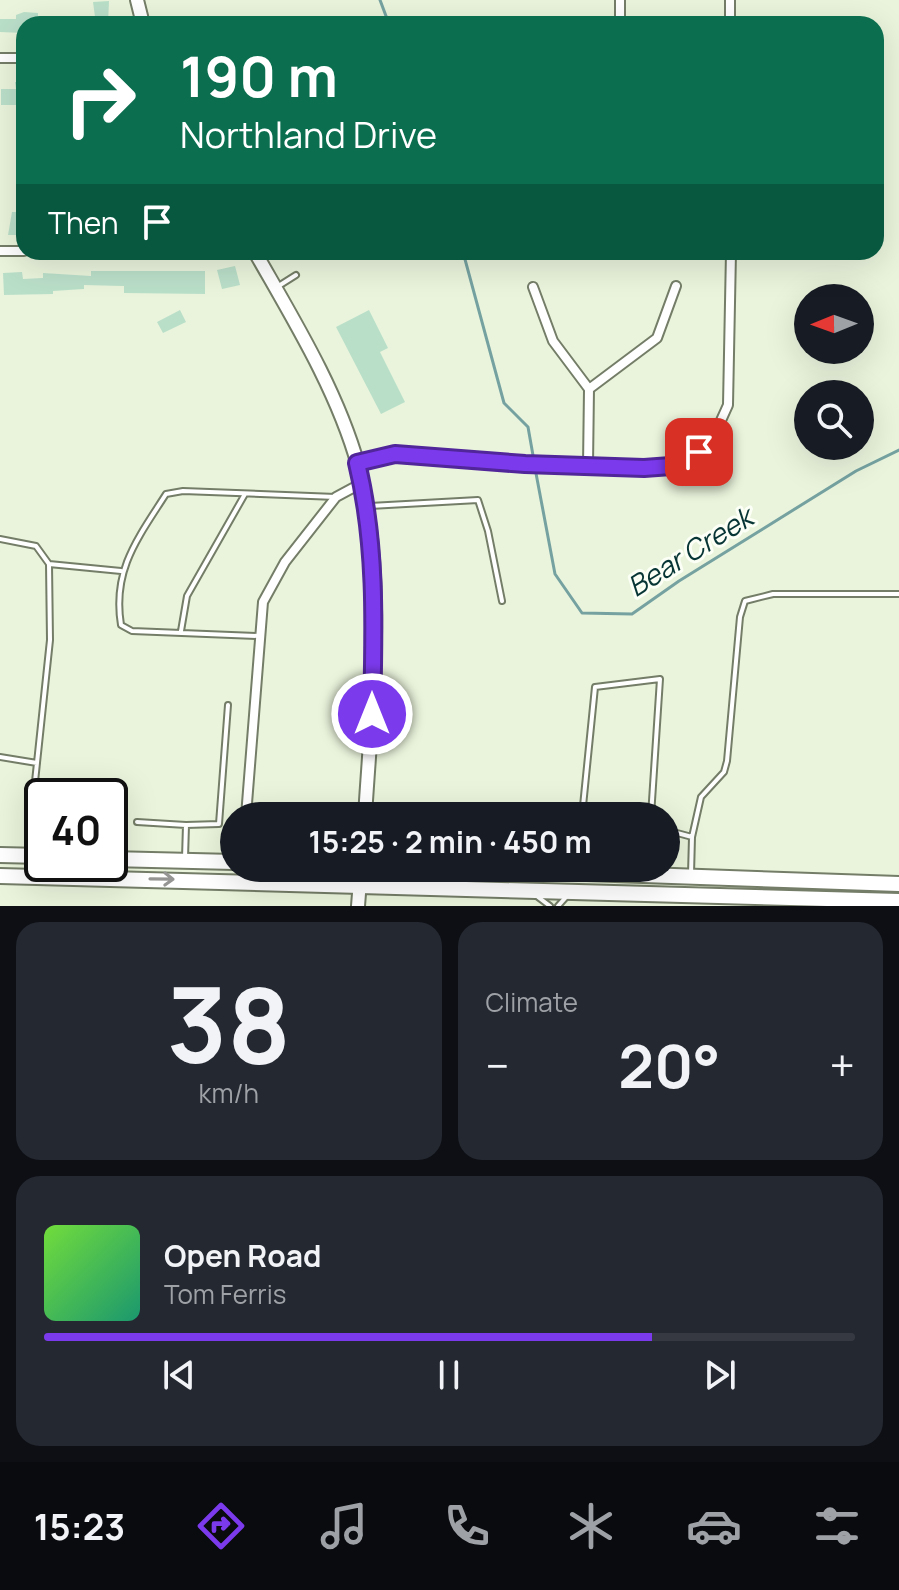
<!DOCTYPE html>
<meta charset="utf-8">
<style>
body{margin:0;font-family:Manrope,sans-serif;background:#242831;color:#f1f3f6;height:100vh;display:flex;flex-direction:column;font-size:30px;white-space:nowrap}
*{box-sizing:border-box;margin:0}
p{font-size:26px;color:#9ea1a6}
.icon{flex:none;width:44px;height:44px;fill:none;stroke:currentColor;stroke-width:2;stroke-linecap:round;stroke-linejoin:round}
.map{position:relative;height:906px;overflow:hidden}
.drawer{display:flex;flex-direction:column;gap:16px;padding:16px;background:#0d0f14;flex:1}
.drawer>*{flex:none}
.guide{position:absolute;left:16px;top:16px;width:868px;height:244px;border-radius:24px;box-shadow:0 8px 32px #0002;background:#0b6e4f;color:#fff;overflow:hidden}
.needle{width:52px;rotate:269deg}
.buttons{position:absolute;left:794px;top:284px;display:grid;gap:16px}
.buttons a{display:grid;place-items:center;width:80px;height:80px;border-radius:50%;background:#171b24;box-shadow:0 8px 32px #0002;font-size:40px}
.speed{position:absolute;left:24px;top:778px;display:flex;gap:16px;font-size:40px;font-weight:700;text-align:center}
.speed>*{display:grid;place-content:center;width:104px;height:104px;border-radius:50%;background:#171b24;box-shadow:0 8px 32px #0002;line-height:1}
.speed .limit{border:4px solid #111;border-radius:12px;background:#fff;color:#111}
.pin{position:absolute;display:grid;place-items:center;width:68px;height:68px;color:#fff;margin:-34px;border-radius:16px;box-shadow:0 4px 12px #0006}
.me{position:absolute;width:88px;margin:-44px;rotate:0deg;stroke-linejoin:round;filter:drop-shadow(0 0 6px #0008)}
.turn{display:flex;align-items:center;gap:28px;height:168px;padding:0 32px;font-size:36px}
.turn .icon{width:104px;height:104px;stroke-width:2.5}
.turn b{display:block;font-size:56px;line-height:68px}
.then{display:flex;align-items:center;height:76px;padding:0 32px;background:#0003;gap:16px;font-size:30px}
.big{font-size:60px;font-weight:700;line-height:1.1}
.drawer .widget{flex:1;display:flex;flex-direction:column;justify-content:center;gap:12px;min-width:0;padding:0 28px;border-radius:24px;background:#242831}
.drawer .dial{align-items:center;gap:0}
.dial b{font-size:104px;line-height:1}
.song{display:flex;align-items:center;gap:24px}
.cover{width:96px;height:96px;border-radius:12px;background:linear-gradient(135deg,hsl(100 70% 55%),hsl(160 70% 35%))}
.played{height:8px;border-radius:4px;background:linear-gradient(90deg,#7c3aed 75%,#363941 75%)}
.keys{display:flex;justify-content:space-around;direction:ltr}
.heat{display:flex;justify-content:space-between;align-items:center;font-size:44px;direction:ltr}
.drawer .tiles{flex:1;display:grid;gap:16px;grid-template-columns:1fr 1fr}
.widget:last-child{grid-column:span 2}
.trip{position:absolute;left:220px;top:802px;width:460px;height:80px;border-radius:40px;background:#171b24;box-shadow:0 8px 32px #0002;font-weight:700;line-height:80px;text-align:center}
.dock{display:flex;height:128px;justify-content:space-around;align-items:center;background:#090b0e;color:#9ea1a6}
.dock .icon{width:56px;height:56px}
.dock .active{color:#7c3aed}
.dock b{font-size:36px;color:#f1f3f6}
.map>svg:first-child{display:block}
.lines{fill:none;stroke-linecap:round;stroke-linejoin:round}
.stream{stroke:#75a2a1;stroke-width:3}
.building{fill:#badfc9}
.lane-casing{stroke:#747d67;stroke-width:8}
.street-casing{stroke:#747d67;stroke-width:12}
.secondary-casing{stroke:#747d67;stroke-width:16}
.primary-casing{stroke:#747d67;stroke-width:18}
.lane{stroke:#fff;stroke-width:4}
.street{stroke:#fff;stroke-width:8}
.secondary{stroke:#fff;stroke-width:12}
.primary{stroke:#fff;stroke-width:14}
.oneway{stroke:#959693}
.route-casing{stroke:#51269a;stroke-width:20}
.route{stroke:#7c3aed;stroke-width:14}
.labels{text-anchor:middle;stroke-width:6;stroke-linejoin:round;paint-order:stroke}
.water-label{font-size:28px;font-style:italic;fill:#073535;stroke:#fbfff5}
</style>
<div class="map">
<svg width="899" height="906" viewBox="0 0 899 906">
<rect width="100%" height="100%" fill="#eaf4dc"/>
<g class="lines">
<path class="stream" d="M380 0 389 24
M463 252 504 403 528 427 534 461
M535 468 555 574 582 613 632 614 679 581 856 471 899 450"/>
</g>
<path class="building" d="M109 1 108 24H96L93 2Z
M24 12 38 13V16L44 17V24H24V33L0 32V19H16V15Z
M15 82H24V105H1V89H16Z
M12 212H24V235H8Z
M235 266 240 285 222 289 217 270Z
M91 271H205V294L124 293V286L84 285V289L53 291V294L4 295 3 273 22 272 23 279 43 278V273L91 276Z
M180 310 186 322 163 333 157 322Z
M369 310 388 348 380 352 405 402 381 414 336 327Z"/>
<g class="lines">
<defs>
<path id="lane" d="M277 287 296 275
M370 506 478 500 488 531 502 601
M0 539 36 546 49 564
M181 631 187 596 245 494
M259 636 132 631 121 625C112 570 138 538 166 494L183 491 336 497
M0 757 37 763
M32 810 50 640 49 564 121 571
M582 816 595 687 660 679 651 816
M137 822 186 825 185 858
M186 825 219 824 228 705
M666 830 692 837 691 874
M692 837 701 797 724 772 727 761 740 617 745 601 773 594H899
M538 897 550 906
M558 906 567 896"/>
<path id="street" d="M620 24V0
M730 24V0
M0 58H24
M0 251H24
M533 287 553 341 589 389 588 465
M589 389 657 338 676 286
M357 463 395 454 525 464 644 468 671 466 699 452 714 436 728 405 731 252
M246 816 263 602 285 562 336 497 362 483"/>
<path id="secondary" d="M137 0 143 24
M255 252C293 319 337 390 358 465 387 574 372 704 365 816
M358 906 361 868"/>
<path id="primary" d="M0 855 42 856
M110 859 234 862
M448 868 899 884
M0 876 899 901"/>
</defs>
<use href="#lane" class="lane-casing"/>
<use href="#street" class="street-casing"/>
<use href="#secondary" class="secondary-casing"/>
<use href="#primary" class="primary-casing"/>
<use href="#lane" class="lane"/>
<use href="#street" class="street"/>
<use href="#secondary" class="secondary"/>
<use href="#primary" class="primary"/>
</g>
<defs><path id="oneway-shaft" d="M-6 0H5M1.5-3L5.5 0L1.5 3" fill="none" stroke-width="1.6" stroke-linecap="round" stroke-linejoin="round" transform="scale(2)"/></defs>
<use class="oneway" href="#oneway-shaft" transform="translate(162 879) rotate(1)"/>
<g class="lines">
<defs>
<path id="route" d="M372 714C374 630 377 545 357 463L395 454 525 464 644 468 671 466 699 452"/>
</defs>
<use href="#route" class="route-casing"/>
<use href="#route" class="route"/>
</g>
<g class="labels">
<g class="water-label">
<text transform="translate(690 552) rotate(-32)" y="10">Bear Creek</text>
</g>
</g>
</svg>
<div class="buttons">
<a><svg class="needle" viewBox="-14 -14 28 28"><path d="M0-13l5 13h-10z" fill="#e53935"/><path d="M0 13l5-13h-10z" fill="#9ea1a6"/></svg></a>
<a><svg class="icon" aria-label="search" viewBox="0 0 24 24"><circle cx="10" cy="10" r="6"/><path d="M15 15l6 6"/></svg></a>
</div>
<div class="speed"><div class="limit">40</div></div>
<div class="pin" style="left:699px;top:452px;background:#d93025"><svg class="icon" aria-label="arrive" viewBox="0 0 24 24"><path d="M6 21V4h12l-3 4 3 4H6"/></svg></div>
<svg class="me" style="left:372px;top:714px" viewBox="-20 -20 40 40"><circle r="17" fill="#7c3aed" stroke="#fff" stroke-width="3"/><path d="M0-11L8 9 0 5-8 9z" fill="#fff"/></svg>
<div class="trip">15:25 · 2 min · 450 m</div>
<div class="guide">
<div class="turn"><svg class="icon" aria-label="right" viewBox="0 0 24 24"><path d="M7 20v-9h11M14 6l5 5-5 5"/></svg><div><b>190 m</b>Northland Drive</div></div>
<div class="then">Then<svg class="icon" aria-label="arrive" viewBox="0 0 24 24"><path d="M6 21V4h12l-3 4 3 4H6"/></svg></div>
</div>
</div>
<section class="drawer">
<div class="tiles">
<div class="widget dial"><b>38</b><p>km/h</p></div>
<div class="widget"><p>Climate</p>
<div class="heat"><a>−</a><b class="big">20°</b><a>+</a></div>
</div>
<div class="widget">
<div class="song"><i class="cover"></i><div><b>Open Road</b><p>Tom Ferris</p></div></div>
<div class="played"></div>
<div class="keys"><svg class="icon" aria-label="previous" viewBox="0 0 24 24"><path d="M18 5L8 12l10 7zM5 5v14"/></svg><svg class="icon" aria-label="pause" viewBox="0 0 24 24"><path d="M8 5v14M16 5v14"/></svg><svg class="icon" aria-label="next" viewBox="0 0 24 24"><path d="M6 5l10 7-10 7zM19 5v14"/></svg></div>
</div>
</div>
</section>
<nav class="dock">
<b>15:23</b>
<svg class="icon active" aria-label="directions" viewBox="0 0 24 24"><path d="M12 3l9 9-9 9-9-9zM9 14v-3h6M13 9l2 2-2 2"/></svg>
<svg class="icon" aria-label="music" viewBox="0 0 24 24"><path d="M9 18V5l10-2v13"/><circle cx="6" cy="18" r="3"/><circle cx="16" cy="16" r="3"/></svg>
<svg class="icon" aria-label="phone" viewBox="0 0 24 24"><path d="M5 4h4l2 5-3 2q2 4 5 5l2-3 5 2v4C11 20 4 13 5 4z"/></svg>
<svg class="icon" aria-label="climate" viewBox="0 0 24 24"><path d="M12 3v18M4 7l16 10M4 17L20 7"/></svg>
<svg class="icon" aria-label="car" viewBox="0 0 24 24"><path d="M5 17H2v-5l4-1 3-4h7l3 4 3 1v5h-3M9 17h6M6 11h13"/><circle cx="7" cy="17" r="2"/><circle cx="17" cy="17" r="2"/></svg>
<svg class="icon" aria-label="filters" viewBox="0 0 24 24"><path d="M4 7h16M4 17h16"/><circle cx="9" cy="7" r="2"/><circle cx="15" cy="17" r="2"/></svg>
</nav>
